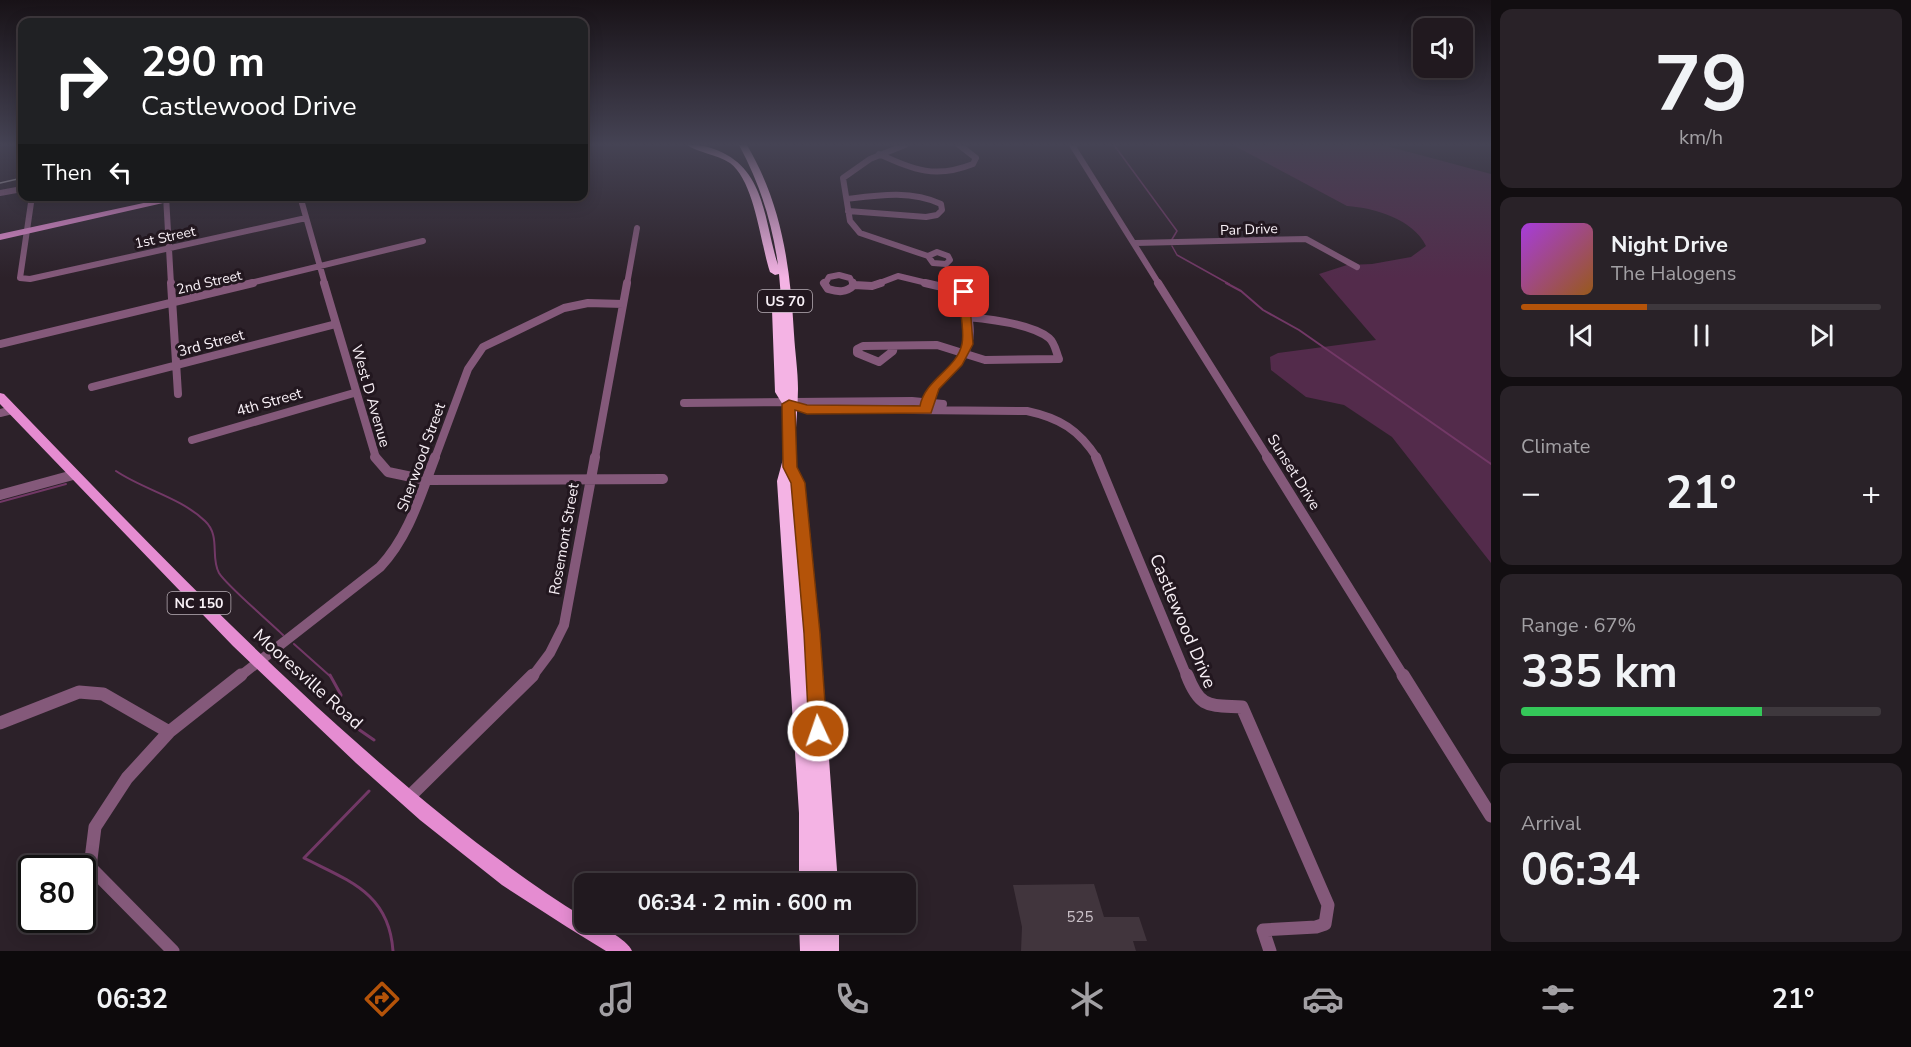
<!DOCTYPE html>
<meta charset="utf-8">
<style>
body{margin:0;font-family:"Nunito Sans",sans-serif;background:#292228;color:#f1f3f6;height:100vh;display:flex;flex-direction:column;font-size:22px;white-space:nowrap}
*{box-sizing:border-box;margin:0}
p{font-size:20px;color:#a2a0a4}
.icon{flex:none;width:33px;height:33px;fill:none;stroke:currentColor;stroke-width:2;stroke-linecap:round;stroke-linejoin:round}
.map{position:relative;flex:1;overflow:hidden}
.sheet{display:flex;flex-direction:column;gap:9px;padding:9px;background:#120e11;width:420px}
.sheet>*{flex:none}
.guide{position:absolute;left:18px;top:18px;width:570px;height:183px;border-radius:12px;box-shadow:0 3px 15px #0003,0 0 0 2px #3e383d;background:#202124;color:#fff;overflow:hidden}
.tools{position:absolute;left:1413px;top:18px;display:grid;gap:12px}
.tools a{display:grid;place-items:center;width:60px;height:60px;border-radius:12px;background:#21191f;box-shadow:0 3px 15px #0003,0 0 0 2px #3e383d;font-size:30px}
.speed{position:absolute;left:18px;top:855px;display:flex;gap:12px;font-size:30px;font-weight:700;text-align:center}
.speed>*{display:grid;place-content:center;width:78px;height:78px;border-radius:50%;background:#21191f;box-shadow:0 3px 15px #0003,0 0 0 2px #3e383d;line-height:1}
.speed .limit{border:3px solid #111;border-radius:9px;background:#fff;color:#111}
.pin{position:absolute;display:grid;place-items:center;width:51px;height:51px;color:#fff;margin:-26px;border-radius:12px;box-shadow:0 3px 9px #0006}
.me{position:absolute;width:66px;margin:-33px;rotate:357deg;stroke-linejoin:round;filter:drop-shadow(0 0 4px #0008)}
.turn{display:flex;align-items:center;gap:21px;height:126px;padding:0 24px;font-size:27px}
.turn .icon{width:78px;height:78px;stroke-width:2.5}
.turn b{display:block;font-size:42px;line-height:51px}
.then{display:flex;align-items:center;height:57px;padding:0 24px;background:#0003;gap:12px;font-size:22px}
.big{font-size:45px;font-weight:700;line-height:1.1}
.sheet .tile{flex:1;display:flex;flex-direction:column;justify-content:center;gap:9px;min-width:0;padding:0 21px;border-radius:12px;background:#292228}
.sheet .dial{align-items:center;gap:0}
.dial b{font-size:78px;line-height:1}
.song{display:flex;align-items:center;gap:18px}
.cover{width:72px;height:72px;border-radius:9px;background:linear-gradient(135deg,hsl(280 70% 55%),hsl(30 70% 35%))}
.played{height:6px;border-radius:3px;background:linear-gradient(90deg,#b45309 35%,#3e383d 35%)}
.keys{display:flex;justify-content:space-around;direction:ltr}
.heat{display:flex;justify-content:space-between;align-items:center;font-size:33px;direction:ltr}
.charge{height:9px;border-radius:4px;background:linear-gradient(90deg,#34c759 67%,#3e383d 0)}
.trip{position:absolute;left:574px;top:873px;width:342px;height:60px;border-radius:12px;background:#21191f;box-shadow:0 3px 15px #0003,0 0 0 2px #3e383d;font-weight:700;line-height:60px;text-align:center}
.menu{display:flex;height:96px;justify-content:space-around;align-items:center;background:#0d0a0c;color:#a2a0a4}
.menu .icon{width:42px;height:42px}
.menu .active{color:#b45309}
.menu b{font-size:27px;color:#f1f3f6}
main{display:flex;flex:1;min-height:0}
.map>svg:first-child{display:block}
.green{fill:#532b4b}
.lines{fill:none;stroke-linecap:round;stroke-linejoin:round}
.stream-far2{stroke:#723866;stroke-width:1.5}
.stream-far1{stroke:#723866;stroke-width:2}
.stream{stroke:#723866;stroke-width:3}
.building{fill:#41353d}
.minor-far3{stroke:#84597a;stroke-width:6}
.minor-far2{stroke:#84597a;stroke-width:8}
.minor-far1{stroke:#84597a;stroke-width:10}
.minor{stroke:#84597a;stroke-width:13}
.major{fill:#e58cd1;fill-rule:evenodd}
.highway{fill:#f4b3e4;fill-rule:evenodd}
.rail{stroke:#b1a8ae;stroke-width:1.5}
.route{fill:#b45309;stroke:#753606;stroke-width:1.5}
.labels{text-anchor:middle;stroke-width:6;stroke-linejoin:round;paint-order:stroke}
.far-street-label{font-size:14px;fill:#f8f0f6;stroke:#22171f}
.shield{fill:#22171f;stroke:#b8afb6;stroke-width:1.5}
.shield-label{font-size:14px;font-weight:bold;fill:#f8f0f6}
.street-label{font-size:15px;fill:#f8f0f6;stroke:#22171f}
.near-number-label{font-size:15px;fill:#cac1c8}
.near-street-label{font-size:18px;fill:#f8f0f6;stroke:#22171f}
</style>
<main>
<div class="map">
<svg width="1491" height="951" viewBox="0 0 1491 951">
<rect width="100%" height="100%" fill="#2c2129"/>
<path class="green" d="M1233 145H1383L1491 174V563L1392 437 1344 405 1306 397 1271 370 1270 357 1278 353 1376 340 1319 274 1347 265 1372 264 1411 257 1426 246C1413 219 1375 208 1347 206Z"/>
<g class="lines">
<path class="stream-far2" d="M1114 145 1177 231 1171 241
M1172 246 1177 255 1229 284"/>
<path class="stream-far1" d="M1226 283 1241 291 1263 310 1299 330 1491 464
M116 471C144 490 180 497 205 521 221 536 210 557 219 573 227 586 270 622 283 635
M0 502 66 484
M294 644 331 677"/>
<path class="stream" d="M330 675 341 695 335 713 374 740
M369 791 304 858C349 881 389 893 393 951"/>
</g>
<path class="building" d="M1094 884 1104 917H1139L1147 941H1133L1136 951H1021L1022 927 1013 885Z"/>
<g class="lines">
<path class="minor-far3" d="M905 145 870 159 843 178 850 221 860 233 928 256
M1072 145 1159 284
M879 154C915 170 935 179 973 164L976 158 959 145
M0 193 22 189
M32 196 20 278 30 279 306 218
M166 196 171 284
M300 196 325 284
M847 199C879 195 911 190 941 204L942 210 937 215 926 217 848 211
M1135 243 1306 239 1357 267
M937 252 948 256 950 260 946 264 933 263 928 256Z
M246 284 423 241
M627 284 637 228
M825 284 829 277 839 275 850 278 853 284
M877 284 898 276 931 284"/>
<path class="minor-far2" d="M171 283 178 394
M324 283 376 458
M824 283 828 289C838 292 846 293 854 285L853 283
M925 283 964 292C966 309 973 328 968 345 960 371 930 379 927 408
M1158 283 1268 458
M854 285 872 286 881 283
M0 344 253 283
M894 346 893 351 879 362 857 353V349L863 346 937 345 985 360 1059 359C1056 352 1055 343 1049 338 1032 324 989 319 967 317
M92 387 336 324
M684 403 912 401 943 404
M789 404 807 409 1027 411C1060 418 1079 430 1097 458
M0 413 12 410
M192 440 354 393
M435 458 468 369 483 347 564 308 588 303 623 304
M595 458 627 283"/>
<path class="minor-far1" d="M375 457 388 472 426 480 663 479
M1096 457 1187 677
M1267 457 1404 677
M0 495 73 475
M239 677 380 567C409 536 420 496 435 457
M532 677 550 653 564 625 595 457"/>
<path class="minor" d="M1187 675C1200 709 1209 705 1242 707L1328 905 1325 924 1316 927 1263 930 1270 951
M1403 675 1491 816
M0 723 79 692 103 694 169 732
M409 797 533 675
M173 951 90 867 95 827 127 778 169 732 241 675"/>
<path class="major" d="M176 196H194L0 240V234Z
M0 393 4 394C113 507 222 621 338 726 416 796 496 863 585 918V922C597 922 628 940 632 951H606L567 927 502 885 420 820 356 763 233 646 0 404Z"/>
<path class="highway" d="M687 145C700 144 715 148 727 155 766 177 765 226 778 265 772 222 760 184 739 145H747C782 205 790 265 794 334 795 352 798 371 798 389 798 413 794 438 795 462 796 469 802 477 805 483L820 633 838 884H799V813L777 481 783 459V405L775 392 772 310 777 307 782 309 779 274 775 275 770 272C760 242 755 182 730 163 716 154 699 153 687 145Z
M799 922H839V951H800Z"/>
<path class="rail" d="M0 183 22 178"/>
</g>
<linearGradient id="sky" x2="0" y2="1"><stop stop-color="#181217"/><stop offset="0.52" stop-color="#454354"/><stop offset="1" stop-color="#454354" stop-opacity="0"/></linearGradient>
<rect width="1491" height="278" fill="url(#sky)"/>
<path class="route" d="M964 288 969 292 973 344 962 365 939 389 931 413 807 414 795 410 797 467 805 483 820 633 827 731 824 737 818 739 812 737 809 731 804 633 791 483 783 467 782 404 789 400 807 405 920 406C925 379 957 369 962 344 965 329 959 307 958 292Z"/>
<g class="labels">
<g class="far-street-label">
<text transform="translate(1249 229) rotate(-2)" y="5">Par Drive</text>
<text transform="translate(165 237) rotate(-12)" y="5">1st Street</text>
<text transform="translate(209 282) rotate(-13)" y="5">2nd Street</text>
</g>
<g class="shield">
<rect x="758" y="290" width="54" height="22" rx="4.5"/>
<rect x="167.5" y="592" width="63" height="22" rx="4.5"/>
</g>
<g class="shield-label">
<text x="785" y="306">US 70</text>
<text x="199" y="608">NC 150</text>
</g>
<g class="street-label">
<text transform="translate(211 343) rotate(-15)" y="5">3rd Street</text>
<text transform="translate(371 396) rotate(74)" y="5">West D Avenue</text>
<text transform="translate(269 402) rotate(-16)" y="5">4th Street</text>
<text transform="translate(421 457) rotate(-70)" y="5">Sherwood Street</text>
<text transform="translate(1294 472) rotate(58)" y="5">Sunset Drive</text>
<text transform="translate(564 539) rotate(-80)" y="5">Rosemont Street</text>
</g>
<g class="near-number-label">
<text x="1080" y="922">525</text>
</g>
<g class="near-street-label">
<text transform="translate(1183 621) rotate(67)" y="6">Castlewood Drive</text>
<text transform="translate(308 679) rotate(42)" y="6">Mooresville Road</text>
</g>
</g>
</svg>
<div class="tools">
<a><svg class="icon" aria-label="sound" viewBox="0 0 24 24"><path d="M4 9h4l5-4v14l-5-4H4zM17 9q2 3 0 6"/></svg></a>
</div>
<div class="speed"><div class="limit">80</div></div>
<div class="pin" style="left:964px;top:292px;background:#d93025"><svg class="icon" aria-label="arrive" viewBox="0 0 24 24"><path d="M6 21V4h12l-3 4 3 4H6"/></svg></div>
<svg class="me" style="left:818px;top:731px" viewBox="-20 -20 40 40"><circle r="17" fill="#b45309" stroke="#fff" stroke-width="3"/><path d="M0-11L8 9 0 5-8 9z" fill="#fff"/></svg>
<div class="trip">06:34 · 2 min · 600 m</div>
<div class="guide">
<div class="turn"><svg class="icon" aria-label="right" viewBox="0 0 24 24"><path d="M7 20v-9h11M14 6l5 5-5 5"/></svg><div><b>290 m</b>Castlewood Drive</div></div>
<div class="then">Then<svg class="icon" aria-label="left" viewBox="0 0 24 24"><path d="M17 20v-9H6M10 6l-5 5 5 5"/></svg></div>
</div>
</div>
<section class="sheet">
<div class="tile dial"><b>79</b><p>km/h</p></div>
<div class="tile">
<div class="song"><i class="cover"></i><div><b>Night Drive</b><p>The Halogens</p></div></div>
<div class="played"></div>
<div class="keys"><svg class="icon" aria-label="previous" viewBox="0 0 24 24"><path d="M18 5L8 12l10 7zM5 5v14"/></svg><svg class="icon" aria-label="pause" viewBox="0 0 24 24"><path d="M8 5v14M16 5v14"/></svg><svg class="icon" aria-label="next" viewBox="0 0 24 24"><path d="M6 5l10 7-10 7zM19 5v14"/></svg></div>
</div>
<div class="tile"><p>Climate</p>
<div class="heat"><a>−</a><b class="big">21°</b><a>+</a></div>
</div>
<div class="tile"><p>Range · 67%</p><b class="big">335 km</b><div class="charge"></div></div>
<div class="tile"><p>Arrival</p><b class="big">06:34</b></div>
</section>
</main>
<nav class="menu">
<b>06:32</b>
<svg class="icon active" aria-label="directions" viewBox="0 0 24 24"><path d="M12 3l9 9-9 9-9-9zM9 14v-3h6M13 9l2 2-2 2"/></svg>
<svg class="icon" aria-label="music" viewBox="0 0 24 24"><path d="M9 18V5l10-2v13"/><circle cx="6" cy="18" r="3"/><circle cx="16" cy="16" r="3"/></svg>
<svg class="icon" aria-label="phone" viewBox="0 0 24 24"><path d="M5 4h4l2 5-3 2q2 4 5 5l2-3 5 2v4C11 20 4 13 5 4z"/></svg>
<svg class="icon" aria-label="climate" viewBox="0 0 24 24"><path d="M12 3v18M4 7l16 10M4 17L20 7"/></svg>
<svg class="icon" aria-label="car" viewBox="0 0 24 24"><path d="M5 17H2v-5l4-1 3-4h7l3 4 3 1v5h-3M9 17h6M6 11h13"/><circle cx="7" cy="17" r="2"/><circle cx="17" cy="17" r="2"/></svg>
<svg class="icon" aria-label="filters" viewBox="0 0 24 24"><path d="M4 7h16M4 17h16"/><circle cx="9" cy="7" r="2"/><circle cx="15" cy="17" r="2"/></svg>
<b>21°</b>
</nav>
